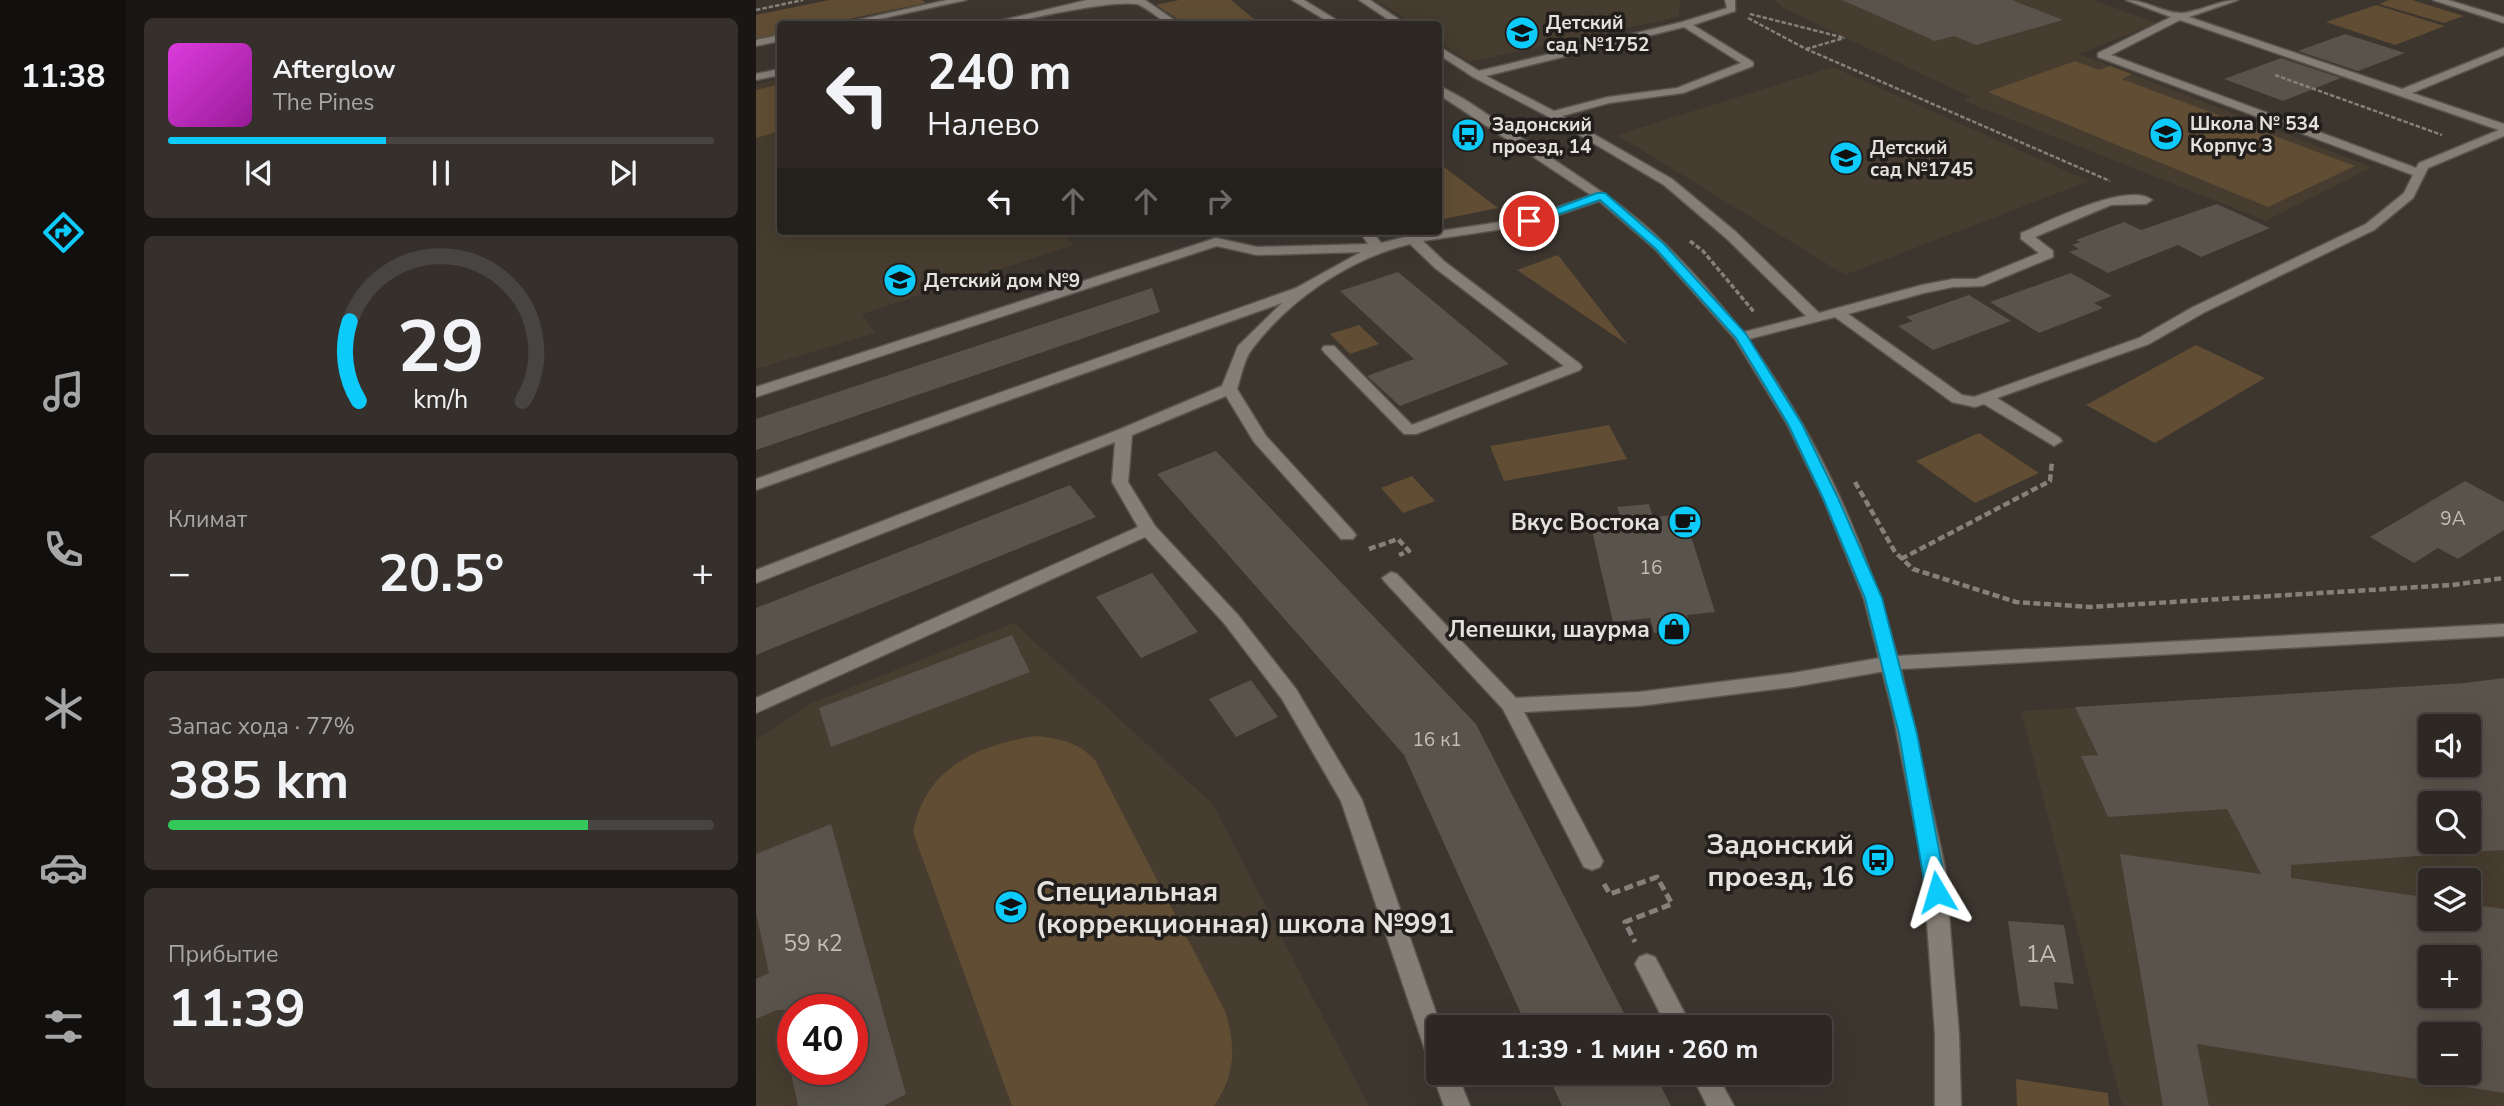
<!DOCTYPE html>
<html lang="ru">
<meta charset="utf-8">
<style>
body{margin:0;font-family:"Nunito Sans",sans-serif;background:#35302b;color:#f1f3f6;height:100vh;display:flex;flex-direction:column;font-size:26px;white-space:nowrap}
*{box-sizing:border-box;margin:0}
p{font-size:23px;color:#a7a6a6}
.icon{flex:none;width:38px;height:38px;fill:none;stroke:currentColor;stroke-width:2;stroke-linecap:round;stroke-linejoin:round}
.map{position:relative;flex:1;overflow:hidden}
.drawer{display:flex;flex-direction:column;gap:18px;padding:18px;background:#191613;width:630px}
.drawer>*{flex:none}
.banner{position:absolute;left:21px;top:21px;width:665px;height:214px;border-radius:7px;box-shadow:0 7px 28px #0002,0 0 0 2px #484441;background:#2d2823;color:#f1f3f6;overflow:hidden}
.buttons{position:absolute;left:1662px;top:714px;display:grid;gap:14px}
.buttons a{display:grid;place-items:center;width:63px;height:63px;border-radius:7px;background:#2d2823;box-shadow:0 7px 28px #0002,0 0 0 2px #484441;font-size:35px}
.speed{position:absolute;left:21px;top:994px;display:flex;gap:14px;font-size:35px;font-weight:700;text-align:center}
.speed>*{display:grid;place-content:center;width:91px;height:91px;border-radius:50%;background:#2d2823;box-shadow:0 7px 28px #0002,0 0 0 2px #484441;line-height:1}
.speed .limit{border:10px solid #d22;background:#fff;color:#111}
.pin{position:absolute;display:grid;place-items:center;width:60px;height:60px;color:#fff;margin:-30px;border:4px solid #fff;border-radius:50%;box-shadow:0 2px 7px #0007}
.me{position:absolute;width:77px;margin:-38px;rotate:353deg;stroke-linejoin:round;filter:drop-shadow(0 0 5px #0008)}
.turn{display:flex;align-items:center;gap:24px;height:147px;padding:0 35px;font-size:32px}
.turn .icon{width:91px;height:91px;stroke-width:2.5}
.turn b{display:block;font-size:49px;line-height:60px}
.lanes{display:flex;align-items:center;height:66px;padding:0 35px;background:#0003;justify-content:center;gap:35px;direction:ltr}
.lanes .off{opacity:.35}
.big{font-size:52px;font-weight:700;line-height:1.1}
.drawer .card{flex:1;display:flex;flex-direction:column;justify-content:center;gap:10px;min-width:0;padding:0 24px;border-radius:10px;background:#35302b}
.drawer .dial{align-items:center;gap:0}
.dial svg{height:182px;overflow:visible;fill:none;stroke:#484441;stroke-width:7;stroke-linecap:round;text-anchor:middle}
.dial text{fill:#f1f3f6;stroke:none}
.song{display:flex;align-items:center;gap:21px}
.cover{width:84px;height:84px;border-radius:10px;background:linear-gradient(135deg,hsl(300 70% 55%),hsl(300 70% 35%))}
.played{height:7px;border-radius:4px;background:linear-gradient(90deg,#0ccafa 40%,#484441 40%)}
.keys{display:flex;justify-content:space-around;direction:ltr}
.heat{display:flex;justify-content:space-between;align-items:center;font-size:38px;direction:ltr}
.charge{height:10px;border-radius:5px;background:linear-gradient(90deg,#34c759 77%,#484441 0)}
.trip{position:absolute;left:670px;top:1015px;width:406px;height:70px;border-radius:7px;background:#2d2823;box-shadow:0 7px 28px #0002,0 0 0 2px #484441;font-weight:700;line-height:70px;text-align:center}
main{display:flex;flex:1;min-height:0}
.tab-bar{display:flex;flex-direction:column;width:126px;justify-content:space-around;align-items:center;background:#12100e;color:#a7a6a6}
.tab-bar .icon{width:49px;height:49px}
.tab-bar .current{color:#0ccafa}
.tab-bar b{font-size:32px;color:#f1f3f6}
.map>svg:first-child{display:block}
.built{fill:#463c2f;fill-rule:evenodd}
.green{fill:#604d34}
.building{fill:#59534b;fill-rule:evenodd}
.lines{fill:none;stroke-linecap:round;stroke-linejoin:round}
.service-casing{stroke:#59554e;stroke-width:3}
.tertiary-casing{stroke:#59554e;stroke-width:3}
.path-far3{stroke:#85807a;stroke-width:2.5;stroke-dasharray:4.5 2;stroke-linecap:butt}
.path-far2{stroke:#85807a;stroke-width:3.5;stroke-dasharray:5 2.5;stroke-linecap:butt}
.path-far1{stroke:#85807a;stroke-width:4.5;stroke-dasharray:7 3.5;stroke-linecap:butt}
.path{stroke:#85807a;stroke-width:5;stroke-dasharray:9 4.5;stroke-linecap:butt}
.service{fill:#857e76;fill-rule:evenodd}
.tertiary{fill:#857e76;fill-rule:evenodd}
.route{fill:#0ccafa;stroke:#0883a2;stroke-width:2}
.labels{text-anchor:middle;stroke-width:7;stroke-linejoin:round;paint-order:stroke}
.far-poi-label{font-size:19px;font-weight:bold;fill:#e5e1dc;stroke:#211e1b;text-anchor:start}
.number-label{font-size:19px;fill:#c2beb8}
.poi-label{font-size:23px;font-weight:bold;fill:#e5e1dc;stroke:#211e1b;text-anchor:end}
.near-number-label{font-size:23px;fill:#c2beb8}
.near-poi-label{font-size:28px;font-weight:bold;fill:#e5e1dc;stroke:#211e1b;text-anchor:end}
</style>
<main>
<nav class="tab-bar">
<b>11:38</b>
<svg class="icon current" aria-label="directions" viewBox="0 0 24 24"><path d="M12 3l9 9-9 9-9-9zM9 14v-3h6M13 9l2 2-2 2"/></svg>
<svg class="icon" aria-label="music" viewBox="0 0 24 24"><path d="M9 18V5l10-2v13"/><circle cx="6" cy="18" r="3"/><circle cx="16" cy="16" r="3"/></svg>
<svg class="icon" aria-label="phone" viewBox="0 0 24 24"><path d="M5 4h4l2 5-3 2q2 4 5 5l2-3 5 2v4C11 20 4 13 5 4z"/></svg>
<svg class="icon" aria-label="climate" viewBox="0 0 24 24"><path d="M12 3v18M4 7l16 10M4 17L20 7"/></svg>
<svg class="icon" aria-label="car" viewBox="0 0 24 24"><path d="M5 17H2v-5l4-1 3-4h7l3 4 3 1v5h-3M9 17h6M6 11h13"/><circle cx="7" cy="17" r="2"/><circle cx="17" cy="17" r="2"/></svg>
<svg class="icon" aria-label="filters" viewBox="0 0 24 24"><path d="M4 7h16M4 17h16"/><circle cx="9" cy="7" r="2"/><circle cx="15" cy="17" r="2"/></svg>
</nav>
<section class="drawer">
<div class="card">
<div class="song"><i class="cover"></i><div><b>Afterglow</b><p>The Pines</p></div></div>
<div class="played"></div>
<div class="keys"><svg class="icon" aria-label="previous" viewBox="0 0 24 24"><path d="M18 5L8 12l10 7zM5 5v14"/></svg><svg class="icon" aria-label="pause" viewBox="0 0 24 24"><path d="M8 5v14M16 5v14"/></svg><svg class="icon" aria-label="next" viewBox="0 0 24 24"><path d="M6 5l10 7-10 7zM19 5v14"/></svg></div>
</div>
<div class="card dial"><svg viewBox="0 0 100 80">
<path d="M14 69A42 42 0 1 1 86 69"/>
<path d="M14 69A42 42 0 0 1 10 34" stroke="#0ccafa"/>
<text x="50" y="56" font-size="32" font-weight="700">29</text>
<text x="50" y="72" font-size="11">km/h</text>
</svg></div>
<div class="card"><p>Климат</p>
<div class="heat"><a>−</a><b class="big">20.5°</b><a>+</a></div>
</div>
<div class="card"><p>Запас хода · 77%</p><b class="big">385 km</b><div class="charge"></div></div>
<div class="card"><p>Прибытие</p><b class="big">11:39</b></div>
</section>
<div class="map">
<svg width="1748" height="1106" viewBox="0 0 1748 1106">
<rect width="100%" height="100%" fill="#3c362f"/>
<path class="built" d="M620 0H925L922 17 713 62 683 42 682 24H657Z
M1019 0H1337L1401 23 1323 54 1616 167 1510 221 1208 101 1214 97 1027 8Z
M1077 67 1333 181 1089 275 861 135Z
M24 79V231H307L318 245 106 314 119 333 0 369V85Z
M258 623 457 804 613 1106H0V740L56 703ZM37 1010H96V1069H37Z
M1748 683V1106H1366L1265 711ZM1675 726H1713V765H1675ZM1675 803H1713V842H1675ZM1675 880H1713V919H1675ZM1675 957H1713V996H1675ZM1675 1034H1713V1073H1675Z"/>
<path class="green" d="M73 0H166L170 3 69 24H24V34L0 39V15Z
M423 0H475L504 24H429L400 5Z
M1633 0H1656L1708 16 1688 23 1623 4Z
M1620 5 1689 26 1639 45 1570 22Z
M1319 61 1343 70 1354 66 1376 74 1366 79 1599 166 1512 207 1232 92Z
M24 84V131L0 138V90Z
M682 163H683L742 208 683 220Z
M802 255 872 345 761 270Z
M603 325 623 344 594 354 574 334Z
M1440 345 1509 378 1399 443 1330 405Z
M853 425 871 459 748 481 734 446Z
M1223 433 1283 473 1219 503 1160 461Z
M656 476 679 501 647 513 625 488Z
M281 736C305 739 322 742 339 760L469 1011C480 1046 480 1074 458 1106H256L157 832C169 768 222 744 281 736Z
M1260 1079 1352 1093 1353 1106H1261Z"/>
<path class="building" d="M1086 0H1256L1307 20 1220 45 1198 36 1179 41Z
M1589 34 1649 53 1602 71 1542 51Z
M1525 58 1585 78 1527 101 1468 79Z
M1461 204 1514 228 1445 257 1422 245 1352 273 1313 252 1323 249 1316 245 1324 242 1320 240 1368 222 1385 230Z
M642 272 753 364 644 406 611 376 658 359 584 291Z
M1315 273 1356 296 1338 303 1347 308 1283 333 1234 302Z
M396 288 404 312 0 450V419Z
M1213 295 1255 321 1177 350 1142 326 1157 321 1150 317Z
M460 451 720 724 875 1027H771L648 755 401 474Z
M1709 481 1748 502V530L1702 559 1682 548 1658 563 1614 537Z
M314 485 340 517 0 655V608Z
M893 504 897 517 928 514 959 612 931 615 935 629 898 633 894 618 857 622 834 522 865 519 861 507Z
M396 573 442 632 385 658 340 597Z
M256 635 274 672 75 747 63 708Z
M1748 678V850L1535 865V878L1675 898V919H1713V904L1748 909V1093L1441 1044 1453 1106H1407L1364 854 1505 874 1471 809 1352 817 1325 756 1342 755 1319 707 1709 683ZM1675 726H1713V765H1675ZM1675 803H1713V842H1675ZM1675 957H1713V996H1675ZM1675 1034H1713V1073H1675Z
M495 680 522 717 480 737 453 699Z
M75 824 150 1094 127 1106H42L34 1069H96V1010H21L0 1019V979L13 973 0 913V854Z
M1252 921 1308 925 1318 984 1298 982 1302 1009 1264 1006Z
M791 1073H898L915 1106H806Z"/>
<g class="lines">
<defs>
<path id="service" d="M191 0H210L101 24H84Z
M331 0H389L424 24C406 26 397 10 381 4 352 0 278 18 247 24H231Z
M603 0H614L650 24H639Z
M969 0H979V11L937 25 997 62V66L927 93 853 103 806 116 916 179 980 232 1063 313 1166 285 1197 279H1220L1283 253 1265 239V233C1292 222 1372 181 1396 200L1390 204 1355 205 1279 237 1297 251V257L1227 286 1197 287 1168 293 1092 314 1206 395 1218 397 1383 338 1437 307 1610 224 1648 193 1657 175 1342 57V53L1415 17 1370 0C1390 0 1405 12 1423 13 1438 14 1462 0 1482 0L1433 17 1646 89 1748 48V55L1656 93 1748 124V136L1672 168 1657 198 1618 230 1447 313 1393 344 1241 398 1304 438 1306 441 1298 446 1228 404 1219 407 1196 402 1079 317 985 341 980 340V334L1050 316 970 238 908 185 793 117 717 77 682 54V46L723 71 926 22 971 8ZM1424 20 1743 130 1663 163 1660 168 1355 55ZM928 27 985 63 921 88 852 97 798 111 730 76Z
M1677 0H1692L1748 17V23Z
M24 35V41L0 46V40Z
M24 69V75L0 80V74Z
M845 192 851 196 849 199 773 225 667 241 689 262 824 364 826 367 824 370 660 434H648L568 352 566 349 568 346H578L656 425 808 366 679 268 654 244C593 259 534 299 496 349 488 359 485 377 481 389L510 436 597 531 600 535 597 539H585L498 442 470 396 376 435 372 482 399 526 482 615 540 689 606 800 685 1027H682V1073H701L714 1106H688L676 1073 682 1064 673 1061 670 1053 585 801 526 699 468 623 389 537 0 713V698L382 527 356 482 359 442 0 583V570L362 430 466 386 482 346 526 303 0 490V479L540 288 605 252 501 255 461 246 0 397V387L460 238 501 247 612 244 603 231H616L625 243 657 235 771 218Z
M635 572 641 574 760 698 883 692 1037 673 1135 656 1142 658 1145 663 1142 668 1135 670 1037 687 883 706 768 712 847 861 844 867 836 870 828 867 747 709 629 582 626 578Z
M891 954 899 957 936 1027H911L879 964 883 957Z
M935 1073H960L978 1106H951Z"/>
<path id="tertiary" d="M536 0H548L587 24H576Z
M682 86C709 96 751 129 777 146 822 176 870 205 909 244 1022 355 1100 503 1141 656L1748 624V636L1145 669 1189 867 1203 1034 1205 1106H1179V1034L1167 867 1137 714 1108 599 1067 498 1031 424 979 339 899 249 841 199 682 94Z"/>
</defs>
<use href="#service" class="service-casing"/>
<use href="#tertiary" class="tertiary-casing"/>
<path class="path-far3" d="M0 10 47 0
M994 14 1089 38
M992 18 1050 49 1354 181
M1050 49 1088 38
M1519 75 1686 135"/>
<path class="path-far2" d="M934 241 947 251 998 312"/>
<path class="path-far1" d="M1099 482 1139 552 1157 569 1260 602 1334 607 1696 585 1748 578
M613 549 642 539 653 551 643 555
M1145 559 1294 481 1296 461"/>
<path class="path" d="M848 884 854 894 901 877 916 904 869 922 879 942"/>
<use href="#service" class="service"/>
<use href="#tertiary" class="tertiary"/>
</g>
<path class="route" d="M841 193H849L908 244 990 334 1046 424 1082 498 1126 598 1161 734 1191 892 1188 898 1181 900 1173 898 1170 892 1143 734 1109 598 1067 498 1032 424 980 338 900 249 844 200 777 223 767 221Z"/>
<defs>
<symbol id="school-disc" viewBox="-11 -11 22 22"><circle r="9.5" fill="#0ccafa" stroke="#211e1b"/><path d="M0-5L7-2L0 1L-7-2ZM-4 1L0 2.5L4 1V4Q0 6-4 4Z" fill="#111"/></symbol>
<symbol id="bus-disc" viewBox="-11 -11 22 22"><circle r="9.5" fill="#0ccafa" stroke="#211e1b"/><path d="M-5-6H5V4H4V6H2V4H-2V6H-4V4H-5ZM-3.5-4V0h7V-4ZM-3.5 1.2v1.5H-2V1.2ZM2 1.2v1.5H3.5V1.2Z" fill="#111"/></symbol>
<symbol id="cafe-disc" viewBox="-11 -11 22 22"><circle r="9.5" fill="#0ccafa" stroke="#211e1b"/><path d="M-5.5-4.5H6V0H3Q3 3.5 0 3.5H-2.5Q-5.5 3.5-5.5 0ZM3-3.2v2h1.7v-2ZM-6 4.5H4V6H-6Z" fill="#111"/></symbol>
<symbol id="shop-disc" viewBox="-11 -11 22 22"><circle r="9.5" fill="#0ccafa" stroke="#211e1b"/><path d="M-5-2.5h2.3a2.7 3.5 0 0 1 5.4 0H5L5.5 6h-11ZM-1.5-2.5h3a1.5 2.3 0 0 0-3 0Z" fill="#111"/></symbol>
</defs>
<g fill-rule="evenodd">
<use href="#school-disc" x="747" y="14" width="38" height="38"/>
<use href="#school-disc" x="1391" y="115" width="38" height="38"/>
<use href="#bus-disc" x="693" y="116" width="38" height="38"/>
<use href="#school-disc" x="1071" y="139" width="38" height="38"/>
<use href="#school-disc" x="125" y="261" width="38" height="38"/>
<use href="#cafe-disc" x="910" y="503" width="38" height="38"/>
<use href="#shop-disc" x="899" y="610" width="38" height="38"/>
<use href="#bus-disc" x="1103" y="841" width="38" height="38"/>
<use href="#school-disc" x="236" y="888" width="38" height="38"/>
</g>
<g class="labels">
<g class="far-poi-label">
<text x="790" y="29">Детский<tspan x="790" dy="22">сад №1752</tspan></text>
<text x="1434" y="130">Школа № 534<tspan x="1434" dy="22">Корпус 3</tspan></text>
<text x="736" y="131">Задонский<tspan x="736" dy="22">проезд, 14</tspan></text>
<text x="1114" y="154">Детский<tspan x="1114" dy="22">сад №1745</tspan></text>
<text x="168" y="287">Детский дом №9</text>
</g>
<g class="number-label">
<text x="1697" y="525">9А</text>
<text x="895" y="574">16</text>
<text x="681" y="746">16 к1</text>
</g>
<g class="poi-label">
<text x="904" y="530">Вкус Востока</text>
<text x="894" y="637">Лепешки, шаурма</text>
</g>
<g class="near-number-label">
<text x="57" y="951">59 к2</text>
<text x="1285" y="962">1А</text>
</g>
<g class="near-poi-label">
<text x="1098" y="854">Задонский<tspan x="1098" dy="32">проезд, 16</tspan></text>
<text x="280" y="901" text-anchor="start">Специальная<tspan x="280" dy="32">(коррекционная) школа №991</tspan></text>
</g>
</g>
</svg>
<div class="buttons">
<a><svg class="icon" aria-label="sound" viewBox="0 0 24 24"><path d="M4 9h4l5-4v14l-5-4H4zM17 9q2 3 0 6"/></svg></a>
<a><svg class="icon" aria-label="search" viewBox="0 0 24 24"><circle cx="10" cy="10" r="6"/><path d="M15 15l6 6"/></svg></a>
<a><svg class="icon" aria-label="layers" viewBox="0 0 24 24"><path d="M12 4l9 5-9 5-9-5zM3 14l9 5 9-5"/></svg></a>
<a>+</a>
<a>−</a>
</div>
<div class="speed"><div class="limit">40</div></div>
<div class="pin" style="left:773px;top:221px;background:#d93025"><svg class="icon" aria-label="arrive" viewBox="0 0 24 24"><path d="M6 21V4h12l-3 4 3 4H6"/></svg></div>
<svg class="me" style="left:1181px;top:892px" viewBox="-20 -20 40 40"><path d="M0-17L14 15 0 8-14 15z" fill="#0ccafa" stroke="#fff" stroke-width="4"/></svg>
<div class="trip">11:39 · 1 мин · 260 m</div>
<div class="banner">
<div class="turn"><svg class="icon" aria-label="left" viewBox="0 0 24 24"><path d="M17 20v-9H6M10 6l-5 5 5 5"/></svg><div><b>240 m</b>Налево</div></div>
<div class="lanes"><svg class="icon" aria-label="left" viewBox="0 0 24 24"><path d="M17 20v-9H6M10 6l-5 5 5 5"/></svg><svg class="icon off" aria-label="ahead" viewBox="0 0 24 24"><path d="M12 20V5M6 11l6-6 6 6"/></svg><svg class="icon off" aria-label="ahead" viewBox="0 0 24 24"><path d="M12 20V5M6 11l6-6 6 6"/></svg><svg class="icon off" aria-label="right" viewBox="0 0 24 24"><path d="M7 20v-9h11M14 6l5 5-5 5"/></svg></div>
</div>
</div>
</main>
